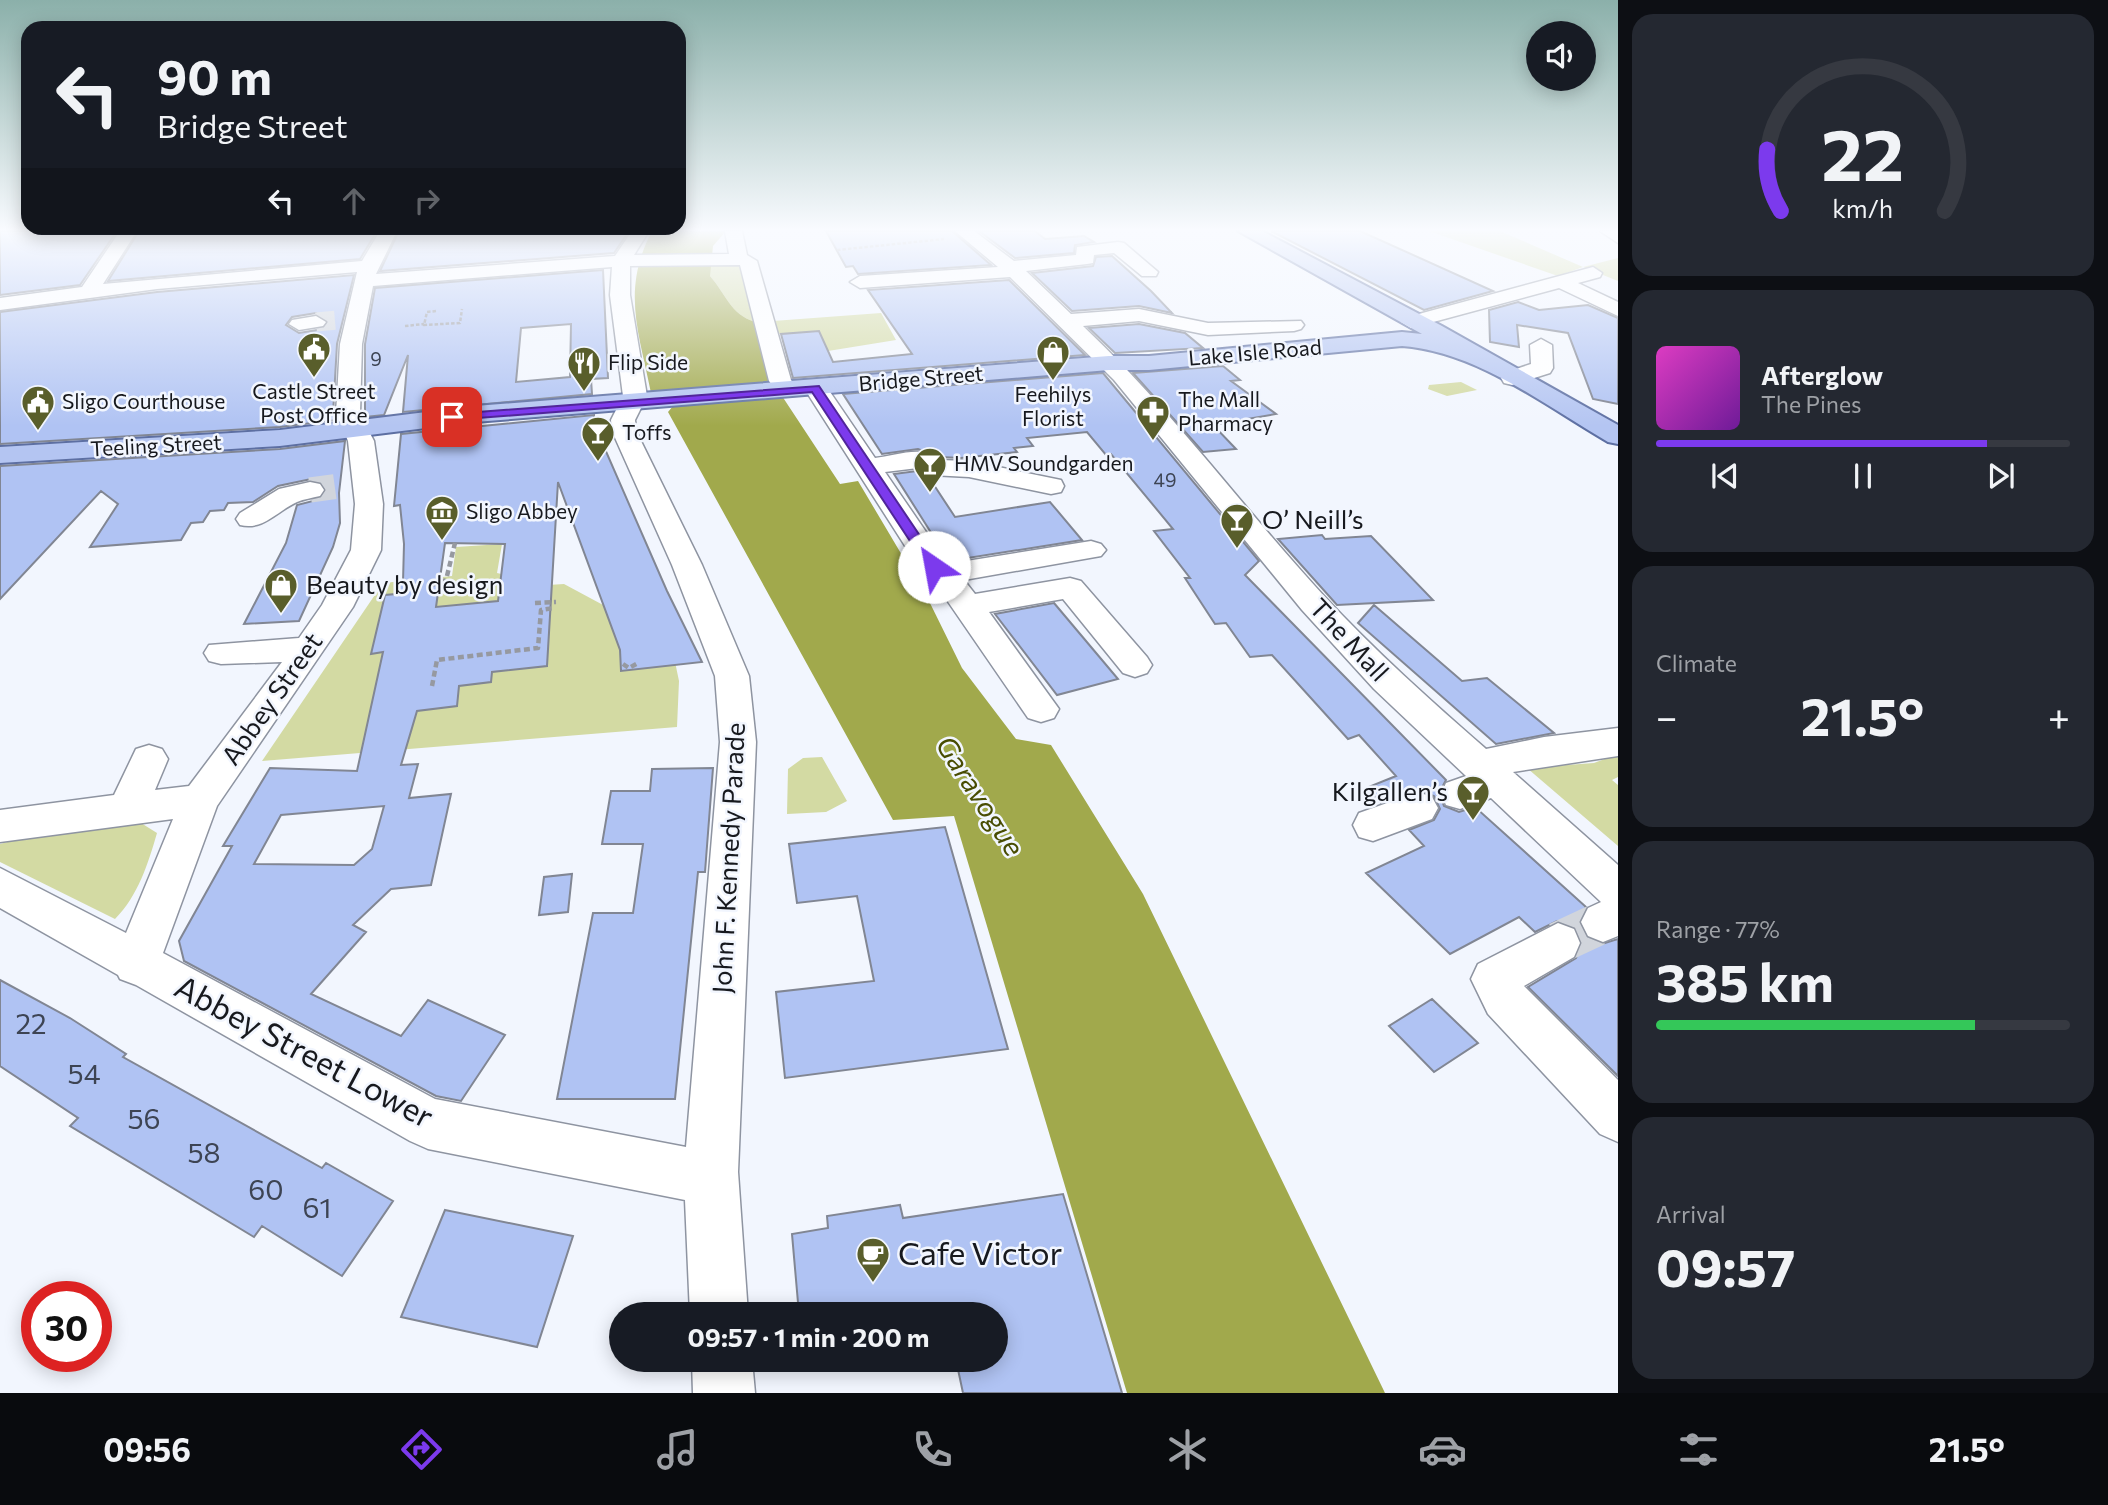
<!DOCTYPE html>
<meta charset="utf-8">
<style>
body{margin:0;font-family:Commissioner,sans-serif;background:#242831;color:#f1f3f6;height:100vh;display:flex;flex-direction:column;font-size:26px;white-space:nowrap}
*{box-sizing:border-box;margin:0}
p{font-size:23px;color:#9ea1a6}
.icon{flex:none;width:38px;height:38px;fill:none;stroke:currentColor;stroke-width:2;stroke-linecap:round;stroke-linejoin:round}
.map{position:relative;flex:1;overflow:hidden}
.sheet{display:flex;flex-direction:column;gap:14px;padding:14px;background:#0d0f14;width:490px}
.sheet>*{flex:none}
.top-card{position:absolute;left:21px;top:21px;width:665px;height:214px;border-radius:21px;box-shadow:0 4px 18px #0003;background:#171b24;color:#f1f3f6;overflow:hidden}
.buttons{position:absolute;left:1526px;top:21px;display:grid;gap:14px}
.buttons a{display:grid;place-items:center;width:70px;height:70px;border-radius:50%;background:#171b24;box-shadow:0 4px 18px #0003;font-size:35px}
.speed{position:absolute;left:21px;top:1281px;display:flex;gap:14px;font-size:35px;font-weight:700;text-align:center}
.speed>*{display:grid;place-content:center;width:91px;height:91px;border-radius:50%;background:#171b24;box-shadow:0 4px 18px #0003;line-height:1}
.speed .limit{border:10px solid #d22;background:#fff;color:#111}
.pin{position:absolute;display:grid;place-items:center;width:60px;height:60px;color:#fff;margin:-30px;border-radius:14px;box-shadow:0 4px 10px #0006}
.me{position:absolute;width:77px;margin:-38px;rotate:327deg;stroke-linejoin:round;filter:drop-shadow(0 0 5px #0008)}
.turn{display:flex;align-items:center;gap:24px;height:147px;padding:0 21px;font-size:32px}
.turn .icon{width:91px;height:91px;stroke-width:2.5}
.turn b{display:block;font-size:49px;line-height:60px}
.lanes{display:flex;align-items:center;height:66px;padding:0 21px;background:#0003;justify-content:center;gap:35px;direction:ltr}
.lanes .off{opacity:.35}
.big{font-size:52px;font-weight:700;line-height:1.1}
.sheet .widget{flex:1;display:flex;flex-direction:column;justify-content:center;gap:10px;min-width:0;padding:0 24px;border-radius:21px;background:#242831}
.sheet .dial{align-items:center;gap:0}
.dial svg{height:182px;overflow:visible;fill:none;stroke:#363941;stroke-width:7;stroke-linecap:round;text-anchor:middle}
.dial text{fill:#f1f3f6;stroke:none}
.song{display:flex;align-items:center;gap:21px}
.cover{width:84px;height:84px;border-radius:10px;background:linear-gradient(135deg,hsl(310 70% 55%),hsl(280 70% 35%))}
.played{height:7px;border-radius:4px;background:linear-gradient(90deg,#7c3aed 80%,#363941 80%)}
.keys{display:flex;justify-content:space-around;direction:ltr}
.heat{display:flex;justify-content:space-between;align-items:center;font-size:38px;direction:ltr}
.charge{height:10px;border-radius:5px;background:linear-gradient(90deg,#34c759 77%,#363941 0)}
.trip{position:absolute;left:609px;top:1302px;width:399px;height:70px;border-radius:35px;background:#171b24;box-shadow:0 4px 18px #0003;font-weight:700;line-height:70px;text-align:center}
.menu{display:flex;height:112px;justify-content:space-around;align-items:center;background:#090b0e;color:#9ea1a6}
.menu .icon{width:49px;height:49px}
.menu .selected{color:#7c3aed}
.menu b{font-size:32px;color:#f1f3f6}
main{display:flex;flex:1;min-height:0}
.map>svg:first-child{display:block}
.green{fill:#d3daa3}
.water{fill:#a1a94c}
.building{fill:#b0c3f3;stroke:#818693;stroke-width:2;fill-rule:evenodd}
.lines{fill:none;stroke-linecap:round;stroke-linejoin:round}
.minor-tunnel-far2{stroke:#d1d5dc;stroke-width:19;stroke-dasharray:19 10;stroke-linecap:butt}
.minor-tunnel-far1{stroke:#d1d5dc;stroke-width:25;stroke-dasharray:25 12;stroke-linecap:butt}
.minor-tunnel{stroke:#d1d5dc;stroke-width:42;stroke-dasharray:42 21;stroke-linecap:butt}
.minor-casing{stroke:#8e94a1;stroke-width:3}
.major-casing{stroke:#5d6fa2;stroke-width:4}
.path-far1{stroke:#9699a0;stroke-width:2.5;stroke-dasharray:3.5 2;stroke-linecap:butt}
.path{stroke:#9699a0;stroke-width:4.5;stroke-dasharray:6 3.5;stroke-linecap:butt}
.minor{fill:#fff;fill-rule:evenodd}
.major{fill:#b4c5f2;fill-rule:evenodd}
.route{fill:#7c3aed;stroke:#51269a;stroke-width:2}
.labels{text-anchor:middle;stroke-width:5;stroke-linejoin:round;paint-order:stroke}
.far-number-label{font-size:19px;fill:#3d4453}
.far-street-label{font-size:21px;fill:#17191e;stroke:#f2f6fe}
.far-poi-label{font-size:21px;fill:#17191e;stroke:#f2f6fe;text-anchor:start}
.poi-label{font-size:26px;fill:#17191e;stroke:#f2f6fe;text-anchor:start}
.street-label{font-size:26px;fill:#17191e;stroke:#f2f6fe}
.water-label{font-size:28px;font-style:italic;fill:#484c02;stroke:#f2f6fe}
.near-number-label{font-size:28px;fill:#3d4453}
.near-street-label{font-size:32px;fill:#17191e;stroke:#f2f6fe}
.near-poi-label{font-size:32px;fill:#17191e;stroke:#f2f6fe;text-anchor:start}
</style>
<main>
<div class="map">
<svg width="1618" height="1393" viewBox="0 0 1618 1393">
<rect width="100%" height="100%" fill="#f2f6fe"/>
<path class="green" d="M1429 231H1500L1583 267 1618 258V281L1583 267 1558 276Z
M710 262H740L755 322C730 314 726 294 710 276Z
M881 313 896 340 828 351 818 331 776 334 773 321Z
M1461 382 1477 390 1447 396 1428 389 1429 385Z
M502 544 497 573 548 585 564 584 618 613 674 657 679 681 677 727 262 761 383 583 452 576 456 547Z
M1618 754V777L1612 780 1618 785V846L1527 768 1594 763Z
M822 757 847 801 826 812 787 814 788 769 803 758Z
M141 823 157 833C148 864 138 896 115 919L0 862V844L19 839Z"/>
<path class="water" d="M652 231H726L713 246 710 276C726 294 730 314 755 322L782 396 840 484 858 481 928 599 962 668 1016 739 1051 745 1143 894 1385 1393H1127L954 816 893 820 668 412 673 406 651 393C639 332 621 290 652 231Z"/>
<path class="building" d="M0 231H117L80 285 0 295Z
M139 231H377L360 259 108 281Z
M399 231H629L614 253 380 271Z
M826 231H952L991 265 858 274 853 266 846 267Z
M979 231H1035L1045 239 1084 236 1094 242 1075 245 1074 253 1015 258Z
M1271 231H1360L1493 291 1424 310Z
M1112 256 1151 291 1172 313 1139 306 1072 311 1032 273 1093 266 1096 257Z
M603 270 608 378 591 379 592 394 403 412 408 355 384 415 365 417V344L375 288ZM571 324 570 377 516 382 521 328Z
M354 275 337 344 333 414 336 420 280 427 0 444V312L157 292ZM316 313 329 321 323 329 299 333 286 325 292 317Z
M1009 280 1085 355 793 378 781 334 819 331 833 362 912 354 868 290Z
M1518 302 1539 310 1588 305 1618 318V404L1593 399 1568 333 1517 325 1519 347 1490 342 1489 310Z
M1139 324 1185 333 1203 348 1115 353 1089 328Z
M1223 366 1240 380 1231 381 1276 414 1213 425 1236 449 1203 452 1133 373Z
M1103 373 1259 561 1245 575 1446 780 1439 793 1444 806 1459 812 1475 807 1586 907 1579 923 1587 938 1602 944 1618 939V1076L1528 987 1576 958 1582 942 1575 927 1557 921 1535 932 1519 917 1450 954 1366 873 1424 846 1409 830 1434 820 1440 809 1434 796 1417 790 1381 803 1366 788 1396 776 1359 735 1348 739 1272 655 1250 657 1226 623 1215 624 1185 578H1190L1154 531 1173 529 1111 454 1106 455 1087 432 1027 438 1033 446 1014 448 1017 452 961 458 940 457 918 449 882 454 843 394Z
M594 415V424L667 591 702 662 621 671 620 650 558 482 547 666 492 672 491 682 459 686 457 706 417 711 401 765 418 764 409 798 451 794 431 885 391 889 353 925 366 932 311 994 401 1036 428 1000 505 1035 461 1101 436 1096 184 961 179 941 232 846H223L270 768 357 771 383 652 371 654 385 595 396 594 398 583 403 582 404 544 400 505 394 506 401 434ZM445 543 505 544 498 601 436 607ZM384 806 372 849 354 865 254 864 281 815Z
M345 441 339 493 340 523 333 547 299 621 244 624 286 543 297 505 321 499 326 491 322 483 311 479 278 486 253 502 228 503 224 510 210 511 203 522 191 523 181 540 90 547 118 504 101 491 0 599V466L280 449Z
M917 471 928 476 955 517 1050 502 1082 540 949 561 894 474Z
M1322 535 1325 539 1371 536 1433 600 1337 605 1278 539Z
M1054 603 1118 679 1057 695 995 614Z
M1374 605 1462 681 1487 678 1554 733 1496 744 1358 623Z
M713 768 705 872H698L675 1099H557L593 913H633L643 844H602L611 791H650L652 769Z
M945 827 1008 1049 785 1078 776 992 874 981 857 896 797 903 789 844Z
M572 874 568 912 539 915 544 877Z
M0 980 70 1018 126 1054 123 1057 322 1168 326 1163 393 1201 342 1276 262 1226 254 1237 70 1126 78 1118 0 1066Z
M1432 999 1478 1043 1434 1072 1389 1026Z
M1063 1194 1122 1393H963L956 1360H996V1314H799L792 1234 828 1228 827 1216 900 1205 903 1218Z
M445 1210 573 1236 537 1347 401 1317Z"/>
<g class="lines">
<path class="minor-tunnel-far2" d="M316 322 338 320"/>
<path class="minor-tunnel-far1" d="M310 490 339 486"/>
<path class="minor-tunnel" d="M1558 943 1603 922"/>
<defs>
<path id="minor" d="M120 231H137L103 284 362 261 380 231H397L376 274 615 256 632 231H649L634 255 729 254 725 231H742L747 255 757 261 791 380 799 390 795 395H779L769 381 740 265 630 266V295L647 396 635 420 636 431 702 565 749 676 756 742 738 1172 748 1314H690L685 1200 428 1149 410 1141 136 985 120 979 118 975 0 908V868L126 933 173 819 0 842V810L114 795 136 749 149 745 162 749 168 759 155 790 189 786 282 662 221 664 209 661 204 653 209 645 299 638 322 605 351 550 355 504 348 441 336 414 340 344 357 272 157 289 0 310V298L82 287ZM612 267 610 295 623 396 611 420 612 431 672 565 715 676 720 742 686 1147 435 1099 163 953 217 806 353 607 381 550 383 504 374 441 360 414 362 344 373 286Z
M955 231H974L1014 261 1076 255 1077 247 1118 242 1124 243 1158 272 1156 276H1142L1114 253 1094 255 1093 263 1087 264 1026 271 1071 314 1139 309 1208 323 1301 321 1304 325 1301 329 1294 331 1208 335 1139 321 1083 326C1171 409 1242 507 1324 596 1375 651 1430 700 1486 749L1544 737 1618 728V756L1513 772 1618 865V936L1603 942 1588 936 1581 922 1588 908 1601 902 1491 798 1460 809 1446 805 1441 794 1446 783 1466 776 1374 689 1302 610 1114 380 1010 277 860 288 850 282 860 276 998 267Z
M1600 231H1618V243Z
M1593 267 1602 273 1600 277 1578 283 1618 302V316L1559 288 1411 328 1401 322 1404 318Z
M316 316 326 322 323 326 299 330 289 324 292 320Z
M1541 339 1552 345 1553 368 1550 373 1512 385 1504 383 1501 378 1504 373 1531 364 1530 345Z
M816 381 824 383 875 458C894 456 925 444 939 460L969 461 1061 480 1064 486 1061 492 1051 494 969 477 931 475 918 468 885 472 948 564 1091 541 1101 544 1106 550 1101 556 964 580 975 594 1070 578 1081 581 1147 657 1152 665 1147 673 1135 677 1123 673 1063 599 989 612 1059 709 1054 718 1041 722 1028 718 942 593 923 574 804 388 808 383Z
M310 482 320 484 324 490 320 496C312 498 304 499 297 502 277 511 263 531 240 525L236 519 240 513 279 489Z
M1418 792 1432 797 1438 808 1432 819 1373 841 1359 837 1353 825 1359 813Z
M1558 923 1574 929 1580 943 1574 957 1524 986 1618 1080V1142L1600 1134 1488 1014 1471 979 1478 964Z
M692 1360H752L755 1393H693Z"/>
<path id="major" d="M1238 231H1262L1442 326 1618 425V444L1608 442C1544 405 1478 352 1402 346L1149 370H1109L475 422 280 446 0 463V447L280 430 475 406 1109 356H1149L1402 332 1422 334Z"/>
</defs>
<use href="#minor" class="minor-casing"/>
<use href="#major" class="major-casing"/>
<path class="path-far1" d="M837 250 944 239
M436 311 427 312 424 325 460 323 462 309
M405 326 424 324"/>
<path class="path" d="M432 585 446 580 455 543
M535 603 556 602
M623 664 629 668 638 663
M432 686 437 660 538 648 541 610 554 608"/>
<use href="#minor" class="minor"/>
<use href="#major" class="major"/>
</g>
<linearGradient id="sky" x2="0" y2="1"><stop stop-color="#8bb0aa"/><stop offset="0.54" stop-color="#f9fbff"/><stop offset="1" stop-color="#f9fbff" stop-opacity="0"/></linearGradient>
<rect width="1618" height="426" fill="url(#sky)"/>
<path class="route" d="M819 386 941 567 939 570H929L812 392 452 420 446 417 452 414Z"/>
<defs>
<symbol id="civic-pin" viewBox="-11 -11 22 30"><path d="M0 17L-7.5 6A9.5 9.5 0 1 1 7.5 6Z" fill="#595e2b" stroke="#f2f6fe"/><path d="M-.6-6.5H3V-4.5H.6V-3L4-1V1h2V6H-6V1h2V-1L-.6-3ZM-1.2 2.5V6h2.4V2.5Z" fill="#fff"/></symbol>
<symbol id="shop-pin" viewBox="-11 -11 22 30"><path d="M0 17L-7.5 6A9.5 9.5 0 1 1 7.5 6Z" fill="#595e2b" stroke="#f2f6fe"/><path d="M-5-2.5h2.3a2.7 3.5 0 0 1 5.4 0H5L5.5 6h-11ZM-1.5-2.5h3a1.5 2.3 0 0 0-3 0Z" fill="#fff"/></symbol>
<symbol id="restaurant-pin" viewBox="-11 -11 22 30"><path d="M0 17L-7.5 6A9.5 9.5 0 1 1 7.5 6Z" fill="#595e2b" stroke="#f2f6fe"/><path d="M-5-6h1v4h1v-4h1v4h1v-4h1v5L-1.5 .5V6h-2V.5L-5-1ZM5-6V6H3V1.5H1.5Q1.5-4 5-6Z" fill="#fff"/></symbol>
<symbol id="pharmacy-pin" viewBox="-11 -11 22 30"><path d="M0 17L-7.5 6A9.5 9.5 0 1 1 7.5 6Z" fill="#595e2b" stroke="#f2f6fe"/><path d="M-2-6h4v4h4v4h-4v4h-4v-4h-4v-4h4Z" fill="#fff"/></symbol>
<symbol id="bar-pin" viewBox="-11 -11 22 30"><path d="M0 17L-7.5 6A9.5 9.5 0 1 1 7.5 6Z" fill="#595e2b" stroke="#f2f6fe"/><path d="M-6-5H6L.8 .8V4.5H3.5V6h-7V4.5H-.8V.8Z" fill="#fff"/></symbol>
<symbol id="museum-pin" viewBox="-11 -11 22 30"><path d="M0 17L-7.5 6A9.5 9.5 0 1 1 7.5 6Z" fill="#595e2b" stroke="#f2f6fe"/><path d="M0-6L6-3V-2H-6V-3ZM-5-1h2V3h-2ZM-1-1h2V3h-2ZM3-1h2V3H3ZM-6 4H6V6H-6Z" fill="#fff"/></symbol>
<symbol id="cafe-pin" viewBox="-11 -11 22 30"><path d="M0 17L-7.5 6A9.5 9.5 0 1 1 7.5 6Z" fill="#595e2b" stroke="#f2f6fe"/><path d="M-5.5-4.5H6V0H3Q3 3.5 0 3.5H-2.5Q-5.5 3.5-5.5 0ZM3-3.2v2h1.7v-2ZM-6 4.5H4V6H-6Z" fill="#fff"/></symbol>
</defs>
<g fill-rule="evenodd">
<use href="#civic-pin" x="295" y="330" width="38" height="52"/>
<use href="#shop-pin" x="1034" y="333" width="38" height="52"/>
<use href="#restaurant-pin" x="565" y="344" width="38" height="52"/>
<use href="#civic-pin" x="19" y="383" width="38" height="52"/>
<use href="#pharmacy-pin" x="1134" y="393" width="38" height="52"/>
<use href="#bar-pin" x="579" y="414" width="38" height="52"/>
<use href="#bar-pin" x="911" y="445" width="38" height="52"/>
<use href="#museum-pin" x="423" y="493" width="38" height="52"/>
<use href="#bar-pin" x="1218" y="501" width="38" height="52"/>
<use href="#shop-pin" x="262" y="566" width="38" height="52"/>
<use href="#bar-pin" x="1454" y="773" width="38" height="52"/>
<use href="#cafe-pin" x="854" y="1235" width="38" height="52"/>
</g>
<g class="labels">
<g class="far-number-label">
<text x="376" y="366">9</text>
<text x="1165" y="487">49</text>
</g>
<g class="far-street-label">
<text transform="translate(1255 353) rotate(-5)" y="7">Lake Isle Road</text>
<text transform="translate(921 379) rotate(-5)" y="7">Bridge Street</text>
<text transform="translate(156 446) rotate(-3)" y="7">Teeling Street</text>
</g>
<g class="far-poi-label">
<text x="608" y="370">Flip Side</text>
<text x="314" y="399" text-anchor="middle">Castle Street<tspan x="314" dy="24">Post Office</tspan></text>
<text x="1053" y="402" text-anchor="middle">Feehilys<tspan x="1053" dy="24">Florist</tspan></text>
<text x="1178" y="407">The Mall<tspan x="1178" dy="24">Pharmacy</tspan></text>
<text x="62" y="409">Sligo Courthouse</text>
<text x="622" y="440">Toffs</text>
<text x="954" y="471">HMV Soundgarden</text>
<text x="466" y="519">Sligo Abbey</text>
</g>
<g class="poi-label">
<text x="1262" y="529">O’ Neill’s</text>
<text x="306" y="594">Beauty by design</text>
<text x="1448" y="801" text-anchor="end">Kilgallen’s</text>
</g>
<g class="street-label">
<text transform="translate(1349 640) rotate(47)" y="9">The Mall</text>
<text transform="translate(272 699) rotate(-55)" y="9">Abbey Street</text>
<text transform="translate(729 858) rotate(-87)" y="9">John F. Kennedy Parade</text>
</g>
<g class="water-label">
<text transform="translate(980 796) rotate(57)" y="10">Garavogue</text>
</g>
<g class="near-number-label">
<text x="31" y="1034">22</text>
<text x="84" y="1084">54</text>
<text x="144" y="1129">56</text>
<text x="204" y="1163">58</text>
<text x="266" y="1200">60</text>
<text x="317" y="1218">61</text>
</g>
<g class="near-street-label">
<text transform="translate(304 1052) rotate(28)" y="11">Abbey Street Lower</text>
</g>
<g class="near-poi-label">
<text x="898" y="1265">Cafe Victor</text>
</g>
</g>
</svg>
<div class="buttons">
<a><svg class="icon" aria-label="sound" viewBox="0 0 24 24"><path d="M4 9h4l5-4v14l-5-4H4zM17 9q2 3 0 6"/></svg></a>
</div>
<div class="speed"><div class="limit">30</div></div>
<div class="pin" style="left:452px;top:417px;background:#d93025"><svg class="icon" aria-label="arrive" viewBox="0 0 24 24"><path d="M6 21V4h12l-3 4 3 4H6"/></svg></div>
<svg class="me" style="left:934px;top:567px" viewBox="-20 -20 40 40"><circle r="19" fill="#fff"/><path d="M0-13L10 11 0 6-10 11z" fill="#7c3aed"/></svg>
<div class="trip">09:57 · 1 min · 200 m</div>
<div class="top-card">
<div class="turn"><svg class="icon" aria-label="left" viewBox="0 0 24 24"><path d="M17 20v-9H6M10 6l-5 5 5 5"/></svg><div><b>90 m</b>Bridge Street</div></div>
<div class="lanes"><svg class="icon" aria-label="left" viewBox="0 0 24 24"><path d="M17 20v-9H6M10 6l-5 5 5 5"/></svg><svg class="icon off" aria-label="ahead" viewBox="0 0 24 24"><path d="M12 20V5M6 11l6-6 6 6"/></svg><svg class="icon off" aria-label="right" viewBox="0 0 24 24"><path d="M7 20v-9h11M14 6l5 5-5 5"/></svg></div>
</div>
</div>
<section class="sheet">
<div class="widget dial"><svg viewBox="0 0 100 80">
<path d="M14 69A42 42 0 1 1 86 69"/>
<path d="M14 69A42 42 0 0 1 8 42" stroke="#7c3aed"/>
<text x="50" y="56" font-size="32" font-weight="700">22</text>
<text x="50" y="72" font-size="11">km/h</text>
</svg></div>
<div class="widget">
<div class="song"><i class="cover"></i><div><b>Afterglow</b><p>The Pines</p></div></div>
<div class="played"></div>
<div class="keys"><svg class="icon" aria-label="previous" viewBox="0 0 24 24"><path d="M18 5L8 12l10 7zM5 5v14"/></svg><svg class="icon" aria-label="pause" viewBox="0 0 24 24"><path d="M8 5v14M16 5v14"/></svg><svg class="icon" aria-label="next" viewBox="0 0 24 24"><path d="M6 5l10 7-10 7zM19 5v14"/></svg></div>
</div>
<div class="widget"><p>Climate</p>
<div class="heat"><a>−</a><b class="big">21.5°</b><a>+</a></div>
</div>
<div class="widget"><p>Range · 77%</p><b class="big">385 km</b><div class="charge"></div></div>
<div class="widget"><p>Arrival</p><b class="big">09:57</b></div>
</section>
</main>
<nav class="menu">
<b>09:56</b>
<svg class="icon selected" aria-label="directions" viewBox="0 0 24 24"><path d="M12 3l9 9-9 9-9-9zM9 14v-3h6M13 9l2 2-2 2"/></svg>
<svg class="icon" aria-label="music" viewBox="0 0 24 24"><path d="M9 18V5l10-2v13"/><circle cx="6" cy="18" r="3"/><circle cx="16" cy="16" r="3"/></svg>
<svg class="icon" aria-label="phone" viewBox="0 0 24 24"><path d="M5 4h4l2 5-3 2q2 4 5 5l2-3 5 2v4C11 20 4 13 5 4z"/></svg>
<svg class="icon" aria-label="climate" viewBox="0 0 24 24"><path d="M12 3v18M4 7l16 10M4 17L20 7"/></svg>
<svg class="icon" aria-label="car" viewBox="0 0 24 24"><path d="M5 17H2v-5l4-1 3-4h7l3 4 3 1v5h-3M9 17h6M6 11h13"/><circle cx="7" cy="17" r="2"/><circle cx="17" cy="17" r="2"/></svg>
<svg class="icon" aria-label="filters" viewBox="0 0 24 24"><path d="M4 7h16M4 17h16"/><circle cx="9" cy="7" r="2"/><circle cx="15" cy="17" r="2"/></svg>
<b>21.5°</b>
</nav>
